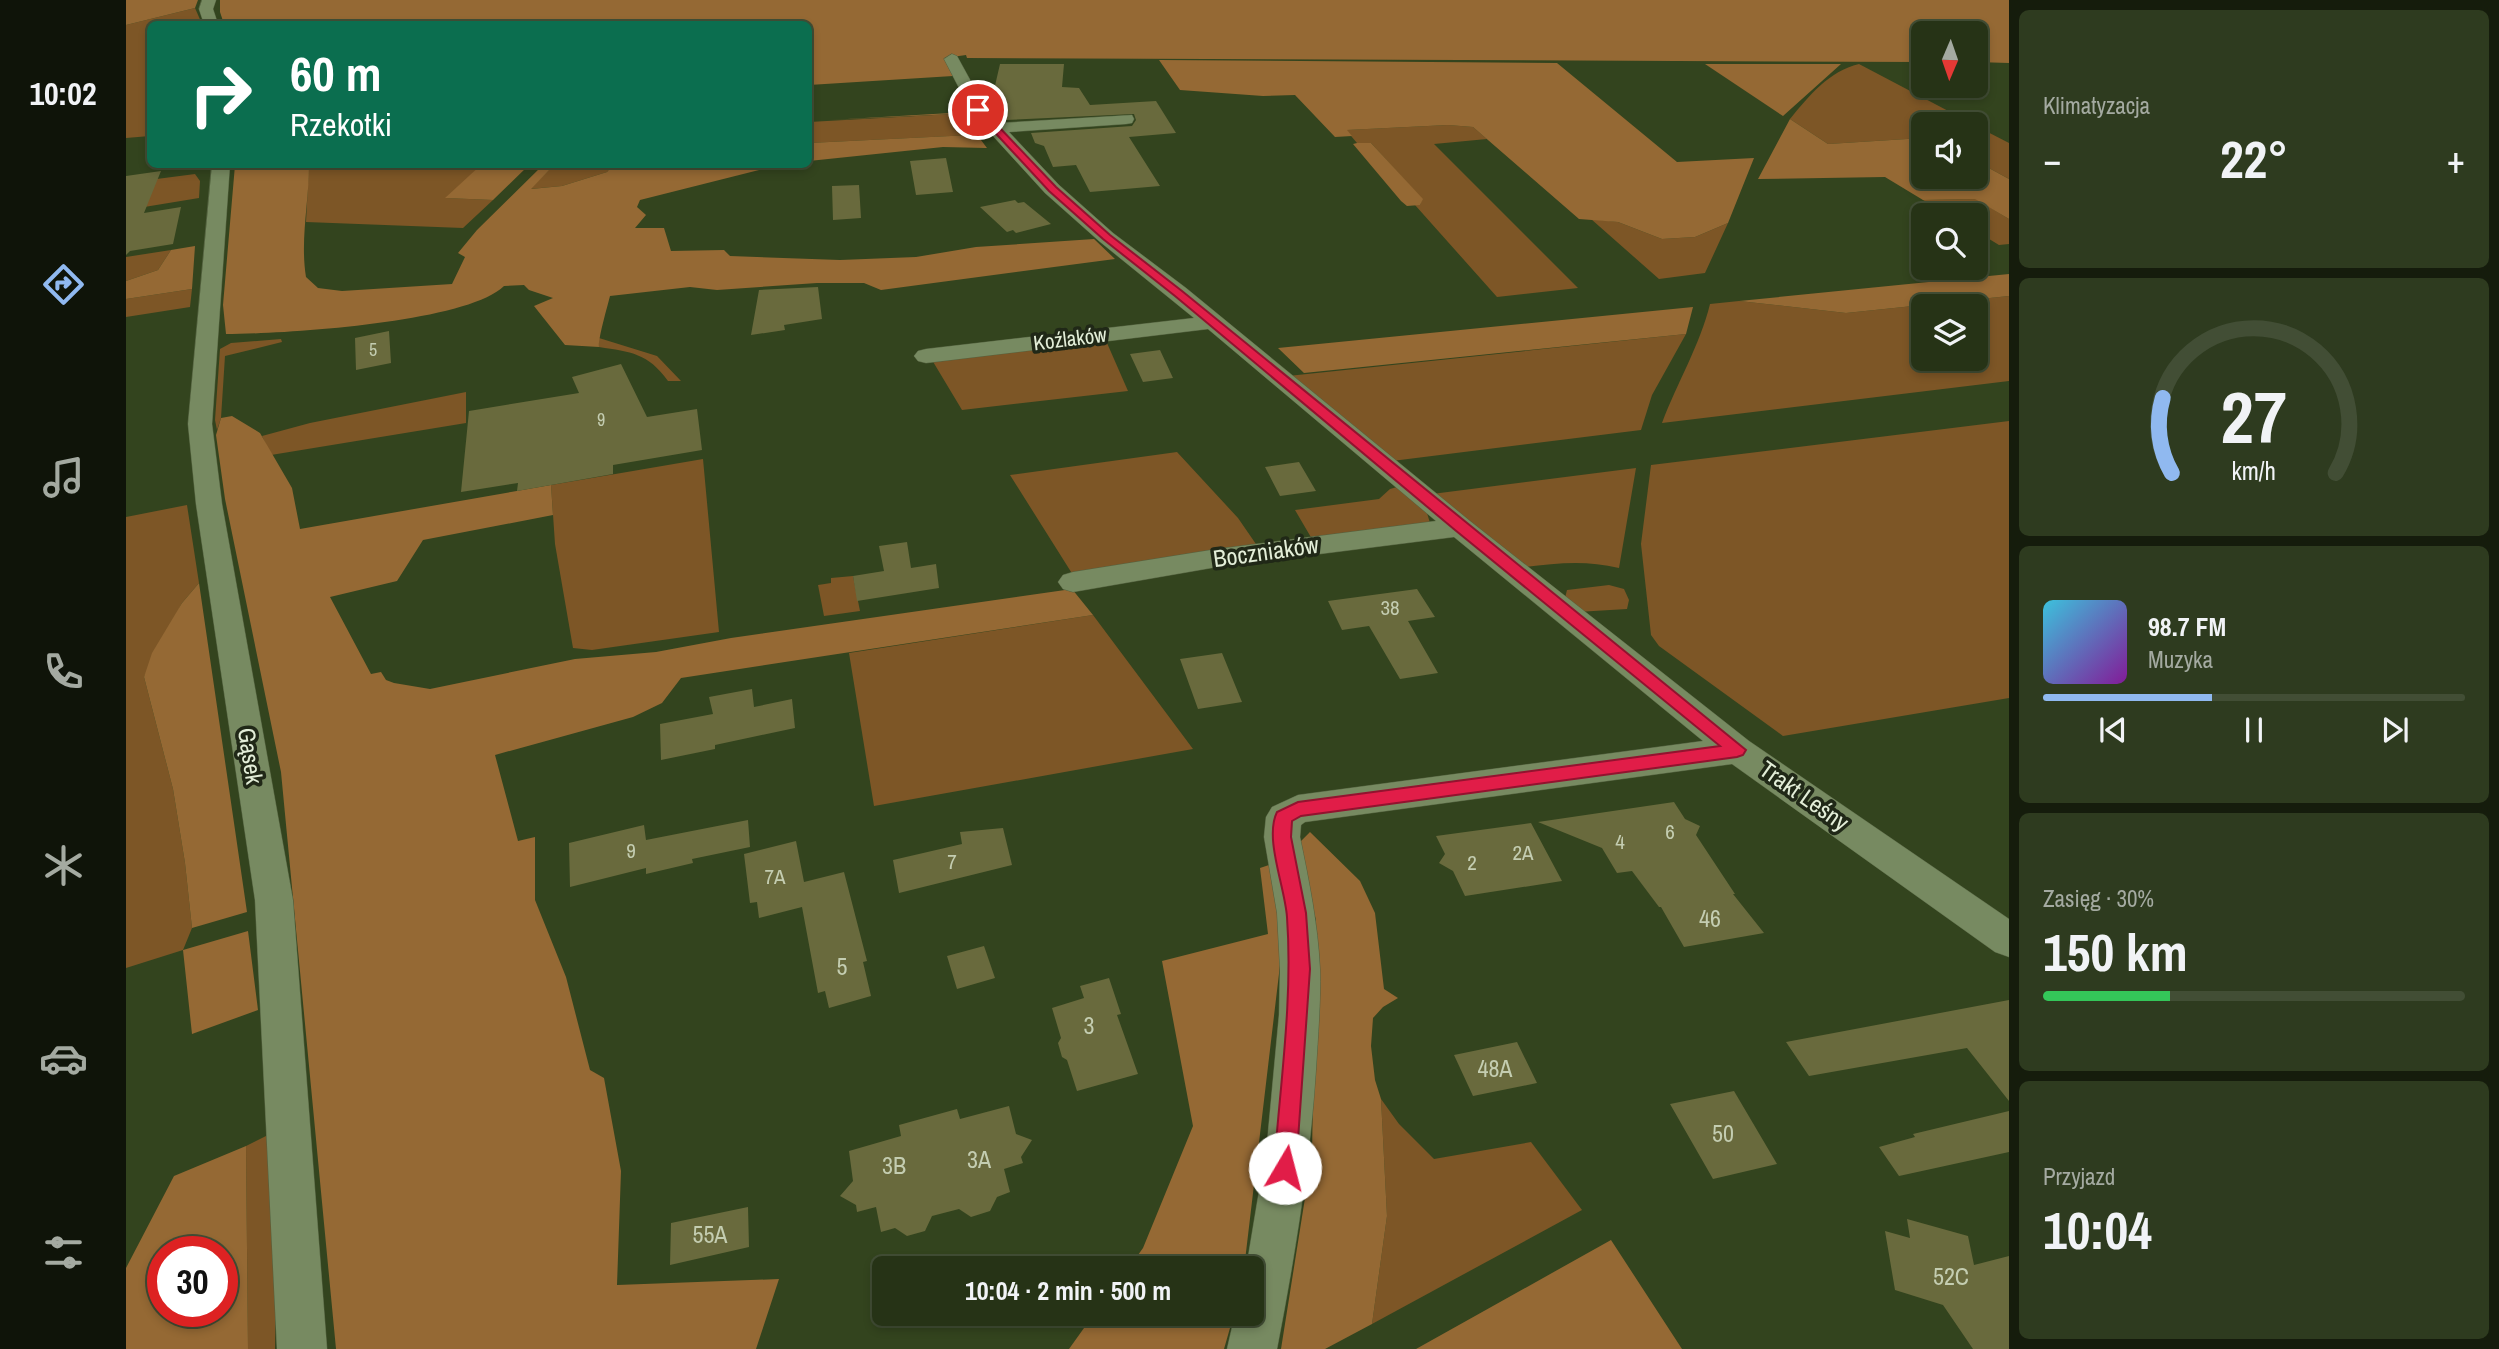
<!DOCTYPE html>
<html lang="pl">
<meta charset="utf-8">
<style>
body{margin:0;font-family:"Archivo Narrow",sans-serif;background:#2e3b1f;color:#f1f3f6;height:100vh;display:flex;flex-direction:column;font-size:26px;white-space:nowrap}
*{box-sizing:border-box;margin:0}
p{font-size:23px;color:#a4aaa1}
.icon{flex:none;width:38px;height:38px;fill:none;stroke:currentColor;stroke-width:2;stroke-linecap:round;stroke-linejoin:round}
.map{position:relative;flex:1;overflow:hidden}
.details{display:flex;flex-direction:column;gap:10px;padding:10px;background:#151c0c;width:490px}
.details>*{flex:none}
.top-card{position:absolute;left:21px;top:21px;width:665px;height:147px;border-radius:10px;box-shadow:0 4px 10px #0003,0 0 0 2px #424e35;background:#0b6e4f;color:#fff;overflow:hidden}
.needle{width:46px;rotate:182deg}
.tools{position:absolute;left:1785px;top:21px;display:grid;gap:14px}
.tools a{display:grid;place-items:center;width:77px;height:77px;border-radius:10px;background:#263316;box-shadow:0 4px 10px #0003,0 0 0 2px #424e35;font-size:35px}
.speed{position:absolute;left:21px;top:1236px;display:flex;gap:14px;font-size:35px;font-weight:700;text-align:center}
.speed>*{display:grid;place-content:center;width:91px;height:91px;border-radius:50%;background:#263316;box-shadow:0 4px 10px #0003,0 0 0 2px #424e35;line-height:1}
.speed .limit{border:10px solid #d22;background:#fff;color:#111}
.pin{position:absolute;display:grid;place-items:center;width:60px;height:60px;color:#fff;margin:-30px;border:4px solid #fff;border-radius:50%;box-shadow:0 2px 7px #0007}
.me{position:absolute;width:77px;margin:-38px;rotate:8deg;stroke-linejoin:round;filter:drop-shadow(0 0 5px #0008)}
.turn{display:flex;align-items:center;gap:24px;height:147px;padding:0 28px;font-size:32px}
.turn .icon{width:91px;height:91px;stroke-width:2.5}
.turn b{display:block;font-size:49px;line-height:60px}
.big{font-size:52px;font-weight:700;line-height:1.1}
.details .tile{flex:1;display:flex;flex-direction:column;justify-content:center;gap:10px;min-width:0;padding:0 24px;border-radius:10px;background:#2e3b1f}
.details .dial{align-items:center;gap:0}
.dial svg{height:182px;overflow:visible;fill:none;stroke:#424e35;stroke-width:7;stroke-linecap:round;text-anchor:middle}
.dial text{fill:#f1f3f6;stroke:none}
.song{display:flex;align-items:center;gap:21px}
.cover{width:84px;height:84px;border-radius:10px;background:linear-gradient(135deg,hsl(190 70% 55%),hsl(290 70% 35%))}
.played{height:7px;border-radius:4px;background:linear-gradient(90deg,#90b9f0 40%,#424e35 40%)}
.keys{display:flex;justify-content:space-around;direction:ltr}
.heat{display:flex;justify-content:space-between;align-items:center;font-size:38px;direction:ltr}
.charge{height:10px;border-radius:5px;background:linear-gradient(90deg,#34c759 30%,#424e35 0)}
.trip{position:absolute;left:746px;top:1256px;width:392px;height:70px;border-radius:10px;background:#263316;box-shadow:0 4px 10px #0003,0 0 0 2px #424e35;font-weight:700;line-height:70px;text-align:center}
main{display:flex;flex:1;min-height:0}
.menu{display:flex;flex-direction:column;width:126px;justify-content:space-around;align-items:center;background:#0f1409;color:#a4aaa1}
.menu .icon{width:49px;height:49px}
.menu .on{color:#90b9f0}
.menu b{font-size:32px;color:#f1f3f6}
.map>svg:first-child{display:block}
.green{fill:#7d5626;fill-rule:evenodd}
.forest{fill:#956934;fill-rule:evenodd}
.building{fill:#696a3d}
.lines{fill:none;stroke-linecap:round;stroke-linejoin:round}
.minor-casing{stroke:#53613f;stroke-width:1}
.minor{fill:#778a61;fill-rule:evenodd}
.route{fill:#e11d48;stroke:#92132f;stroke-width:2}
.labels{text-anchor:middle;stroke-width:7;stroke-linejoin:round;paint-order:stroke}
.far-number-label{font-size:18px;fill:#c4cdb1}
.far-street-label{font-size:21px;fill:#e3eed8;stroke:#202817}
.number-label{font-size:21px;fill:#c4cdb1}
.street-label{font-size:24px;fill:#e3eed8;stroke:#202817}
.near-number-label{font-size:24px;fill:#c4cdb1}
</style>
<main>
<nav class="menu">
<b>10:02</b>
<svg class="icon on" aria-label="directions" viewBox="0 0 24 24"><path d="M12 3l9 9-9 9-9-9zM9 14v-3h6M13 9l2 2-2 2"/></svg>
<svg class="icon" aria-label="music" viewBox="0 0 24 24"><path d="M9 18V5l10-2v13"/><circle cx="6" cy="18" r="3"/><circle cx="16" cy="16" r="3"/></svg>
<svg class="icon" aria-label="phone" viewBox="0 0 24 24"><path d="M5 4h4l2 5-3 2q2 4 5 5l2-3 5 2v4C11 20 4 13 5 4z"/></svg>
<svg class="icon" aria-label="climate" viewBox="0 0 24 24"><path d="M12 3v18M4 7l16 10M4 17L20 7"/></svg>
<svg class="icon" aria-label="car" viewBox="0 0 24 24"><path d="M5 17H2v-5l4-1 3-4h7l3 4 3 1v5h-3M9 17h6M6 11h13"/><circle cx="7" cy="17" r="2"/><circle cx="17" cy="17" r="2"/></svg>
<svg class="icon" aria-label="filters" viewBox="0 0 24 24"><path d="M4 7h16M4 17h16"/><circle cx="9" cy="7" r="2"/><circle cx="15" cy="17" r="2"/></svg>
</nav>
<div class="map">
<svg width="1883" height="1349" viewBox="0 0 1883 1349">
<rect width="100%" height="100%" fill="#33441e"/>
<path class="green" d="M69 8 76 24H24V136L0 138V25Z
M1733 64 1847 124H1797V138L1702 144 1664 119C1683 96 1703 71 1733 64Z
M826 114 843 118 848 123 846 135 683 143V122Z
M1322 125 1347 127 1361 139 1308 144 1452 288 1371 297 1289 205H1294L1296 199 1245 143H1231L1220 130Z
M1850 126 1883 143V179L1850 161Z
M183 165H356L320 198 367 200 337 228 180 222Z
M428 165 480 164 486 166 481 172 436 186 404 189Z
M69 174 74 181 73 198 0 210V183Z
M1850 199 1883 219V244L1873 245 1850 231V215H1823L1797 200Z
M1465 219 1492 222 1536 239 1569 237 1602 223 1579 273 1533 279Z
M45 250 32 270 0 281V257Z
M66 289 64 307 0 317V299Z
M1883 296V381L1536 423C1551 383 1574 345 1584 304L1613 301 1720 313ZM1797 306H1850V359H1797Z
M1560 334 1526 395 1515 430 1266 461 1162 376Z
M473 338 531 356 555 381H542C522 353 505 352 473 347Z
M155 339 156 342 99 356 95 418 91 430 89 420 94 349 105 343Z
M966 340 981 343 1002 391 836 410 806 360Z
M340 392V423L145 455 136 436 184 423Z
M1883 421V698L1657 736 1533 646 1525 635 1515 544 1525 465Z
M1051 452 1112 518 1132 547 947 575 884 475Z
M577 459 593 632 466 650 447 648 429 544 425 485Z
M1510 468 1493 568C1460 560 1432 563 1399 567L1306 494Z
M1271 487 1301 513 1304 523 1186 539 1169 510 1253 499 1264 489Z
M61 505 73 583 56 603 18 677 47 789 59 863 66 928 57 950 0 968V517Z
M727 576 734 611 698 616 692 585 705 583V578Z
M1483 585 1498 589 1503 600 1501 609 1451 612 1439 598 1441 590Z
M967 615 1067 749 748 806 723 653Z
M1255 1099 1273 1124 1308 1159 1405 1142 1456 1210 1246 1324 1261 1216Z
M144 1134 151 1229 149 1349H122L120 1146Z"/>
<path class="forest" d="M0 0H72L69 8 0 25Z
M94 0H1883V63L1850 62V33H1797V62L841 58 840 55 819 58 827 76 683 85 682 24H98L94 12Z
M1033 60 1431 63 1551 162 1628 158 1602 223 1569 237 1536 239 1492 222 1453 219 1347 127 1322 125 1221 130 1226 136 1209 137 1169 95 1137 96 1054 90Z
M1579 64H1715L1657 116Z
M842 112 847 114 858 129 852 136 861 148 817 147 683 161V143L845 135 848 123 843 118 826 114 704 120Z
M1664 119 1702 144 1797 138V177H1850V161L1883 179V219L1849 199 1797 200 1759 177 1632 179Z
M1231 143H1245L1297 199 1294 205 1281 206 1275 201 1227 144Z
M356 164 403 165 367 200 319 198Z
M417 165H428L405 189 436 186 481 172 486 166 492 165H653L514 200 511 207 520 215 509 228H538L545 251 598 250 604 256 714 260 790 257 850 247 968 239 989 259 755 290 738 283H691L591 290 564 287 484 296C481 308 472 339 473 347L439 345 408 306 427 298 403 290 398 285 378 286C340 323 156 334 100 334L97 305 109 165H183C183 202 174 240 180 277L192 288 216 291 326 284 339 257 332 253 351 230Z
M69 246 66 289 0 299V281L32 270 45 250Z
M1883 274V296L1720 313 1613 301Z
M1567 307 1560 334 1178 373 1152 348Z
M106 416 134 433 166 488 174 529 425 485 427 515 297 540 271 581 204 597 245 674 255 672 260 680 268 683 304 689 449 659 530 652 605 638 946 589 967 615 555 678 536 703 507 717 369 755 392 841 409 837V900L440 977 464 1070 478 1078 495 1171 491 1285 653 1279 630 1349H210L155 772 99 499 90 435 95 418Z
M73 583 121 912 66 928 59 863 47 789 18 677 26 653 56 603Z
M1184 832 1234 881 1249 913 1258 989 1272 998 1257 1007 1247 1018 1245 1046 1249 1080 1255 1099 1261 1216 1246 1324 1199 1349H1155L1186 1154 1190 920 1169 847Z
M1146 864 1157 940 1118 1269H1002L1017 1248 1067 1126 1036 961 1142 934 1134 868Z
M122 931 132 1010 66 1034 57 950Z
M120 1146 122 1349H0V1268L48 1176ZM37 1251H96V1311H37Z
M1485 1240 1556 1349H1290Z
M968 1314H1108L1098 1349H943Z"/>
<path class="building" d="M874 64H938L936 87 953 88 964 105 1030 101 1050 133 1003 137 1034 186 964 192 950 165 927 167 918 146 909 143 905 133 1006 126 1010 120 1008 114 879 120 868 90Z
M820 158 827 192 790 195 784 161Z
M35 171 18 213 55 207 47 244 4 251 0 255V176Z
M733 185 735 218 707 220 706 186Z
M889 200 892 203 898 202 925 224 890 233 887 230 881 232 854 207Z
M692 287 696 319 658 325 659 330 625 335 633 290Z
M263 331 265 363 230 370 229 338Z
M1034 350 1047 378 1017 382 1004 354Z
M495 364 521 417 571 409 576 450 487 465V474L391 491 392 483 335 492 343 411 453 393 446 377Z
M1173 462 1190 491 1154 496 1139 467Z
M781 542 785 568 810 564 813 588 731 601 727 576 758 571 753 546Z
M1291 589 1309 617 1282 621 1312 673 1274 679 1243 626 1216 630 1202 601Z
M1096 653 1116 702 1072 709 1054 659Z
M626 689 628 707 666 699 669 728 589 745V749L535 760 534 724 587 714 583 697Z
M1548 802 1559 819 1574 826 1570 835 1609 894H1607L1638 933 1558 947 1535 907H1533L1506 871 1491 873 1476 848 1412 822Z
M622 820 624 847 566 859 567 863 520 874V868L444 887 443 843 518 825 520 840Z
M1405 823 1436 881 1339 896 1327 871 1313 863 1319 854 1310 836Z
M877 828 886 865 773 893 767 860 836 844 834 832Z
M670 841 678 882 718 872 741 961 737 962 745 996 703 1008 699 991 692 993 676 907 633 918 631 902 624 903 618 854Z
M858 946 869 978 831 989 821 956Z
M983 978 995 1014 991 1015 1012 1074 951 1091 941 1060 936 1057 932 1043 935 1038 926 1008 958 998 954 986Z
M1883 1000V1101L1841 1048 1683 1076 1660 1042Z
M1391 1042 1411 1083 1347 1096 1328 1055Z
M1608 1091 1651 1164 1587 1179 1544 1104Z
M883 1106 890 1134 906 1140 895 1157 897 1163 878 1169 884 1192 871 1197 864 1211 845 1217 833 1209 806 1216 799 1231 781 1236 769 1228 755 1232 750 1207 731 1212 730 1205 714 1196 727 1181 723 1151 775 1136 773 1125 831 1109 834 1119Z
M1883 1111V1152L1773 1176 1753 1147 1789 1137 1787 1134Z
M622 1207 623 1247 544 1265 545 1223Z
M1781 1219 1842 1236 1848 1265 1883 1256V1349H1847L1817 1305 1769 1290 1759 1231 1784 1238Z"/>
<g class="lines">
<defs>
<path id="minor" d="M76 0H90L87 9 92 24H78L73 9Z
M826 54 831 56 859 107 874 123 1006 115 1008 119 1006 123 1000 124 883 132 933 185 987 233 1060 288 1344 521 1623 741 1883 919V957L1869 952 1606 764 1179 822 1175 825 1174 837C1183 881 1192 924 1194 969 1195 1002 1192 1036 1190 1070 1184 1164 1169 1256 1151 1349H1101L1109 1314H1125V1269H1120L1141 1143 1153 1015 1154 969 1151 913 1138 837 1140 817 1146 807 1172 795 1577 741 1328 537 1091 567 947 592 937 589 932 582 937 575 947 572 1091 549 1310 521 1082 329 800 363 792 361 788 356 792 351 800 349 1068 318 973 241 919 193 846 113 818 59Z
M86 164H104L86 424 96 504 167 900 201 1349H151L129 900 70 504 62 424Z"/>
</defs>
<use href="#minor" class="minor-casing"/>
<use href="#minor" class="minor"/>
</g>
<path class="route" d="M849 108H855L930 187 984 235 1056 291 1620 750 1617 755 1611 757 1175 816 1166 821 1165 837 1180 913 1184 969 1170 1168 1167 1176 1159 1180 1151 1176 1148 1168C1154 1085 1167 1000 1161 917 1159 887 1138 838 1151 812L1172 802 1594 746 1329 530 1049 296 977 239 923 191 849 111Z"/>
<g class="labels">
<g class="far-number-label">
<text x="247" y="356">5</text>
<text x="475" y="426">9</text>
</g>
<g class="far-street-label">
<text transform="translate(944 339) rotate(-7)" y="7">Koźlaków</text>
</g>
<g class="number-label">
<text x="1264" y="615">38</text>
<text x="1544" y="839">6</text>
<text x="1494" y="849">4</text>
<text x="505" y="858">9</text>
<text x="1397" y="860">2A</text>
<text x="826" y="869">7</text>
<text x="1346" y="870">2</text>
<text x="649" y="884">7A</text>
</g>
<g class="street-label">
<text transform="translate(1140 552) rotate(-8)" y="8">Boczniaków</text>
<text transform="translate(124 756) rotate(81)" y="8">Gąsek</text>
<text transform="translate(1678 796) rotate(35)" y="8">Trakt Leśny</text>
</g>
<g class="near-number-label">
<text x="1584" y="927">46</text>
<text x="716" y="975">5</text>
<text x="963" y="1034">3</text>
<text x="1369" y="1077">48A</text>
<text x="1597" y="1142">50</text>
<text x="853" y="1168">3A</text>
<text x="768" y="1174">3B</text>
<text x="584" y="1243">55A</text>
<text x="1825" y="1285">52C</text>
</g>
</g>
</svg>
<div class="tools">
<a><svg class="needle" viewBox="-14 -14 28 28"><path d="M0-13l5 13h-10z" fill="#e53935"/><path d="M0 13l5-13h-10z" fill="#a4aaa1"/></svg></a>
<a><svg class="icon" aria-label="sound" viewBox="0 0 24 24"><path d="M4 9h4l5-4v14l-5-4H4zM17 9q2 3 0 6"/></svg></a>
<a><svg class="icon" aria-label="search" viewBox="0 0 24 24"><circle cx="10" cy="10" r="6"/><path d="M15 15l6 6"/></svg></a>
<a><svg class="icon" aria-label="layers" viewBox="0 0 24 24"><path d="M12 4l9 5-9 5-9-5zM3 14l9 5 9-5"/></svg></a>
</div>
<div class="speed"><div class="limit">30</div></div>
<div class="pin" style="left:852px;top:110px;background:#d93025"><svg class="icon" aria-label="arrive" viewBox="0 0 24 24"><path d="M6 21V4h12l-3 4 3 4H6"/></svg></div>
<svg class="me" style="left:1159px;top:1168px" viewBox="-20 -20 40 40"><circle r="19" fill="#fff"/><path d="M0-13L10 11 0 6-10 11z" fill="#e11d48"/></svg>
<div class="trip">10:04 · 2 min · 500 m</div>
<div class="top-card">
<div class="turn"><svg class="icon" aria-label="right" viewBox="0 0 24 24"><path d="M7 20v-9h11M14 6l5 5-5 5"/></svg><div><b>60 m</b>Rzekotki</div></div>
</div>
</div>
<section class="details">
<div class="tile"><p>Klimatyzacja</p>
<div class="heat"><a>−</a><b class="big">22°</b><a>+</a></div>
</div>
<div class="tile dial"><svg viewBox="0 0 100 80">
<path d="M14 69A42 42 0 1 1 86 69"/>
<path d="M14 69A42 42 0 0 1 10 36" stroke="#90b9f0"/>
<text x="50" y="56" font-size="32" font-weight="700">27</text>
<text x="50" y="72" font-size="11">km/h</text>
</svg></div>
<div class="tile">
<div class="song"><i class="cover"></i><div><b>98.7 FM</b><p>Muzyka</p></div></div>
<div class="played"></div>
<div class="keys"><svg class="icon" aria-label="previous" viewBox="0 0 24 24"><path d="M18 5L8 12l10 7zM5 5v14"/></svg><svg class="icon" aria-label="pause" viewBox="0 0 24 24"><path d="M8 5v14M16 5v14"/></svg><svg class="icon" aria-label="next" viewBox="0 0 24 24"><path d="M6 5l10 7-10 7zM19 5v14"/></svg></div>
</div>
<div class="tile"><p>Zasięg · 30%</p><b class="big">150 km</b><div class="charge"></div></div>
<div class="tile"><p>Przyjazd</p><b class="big">10:04</b></div>
</section>
</main>
